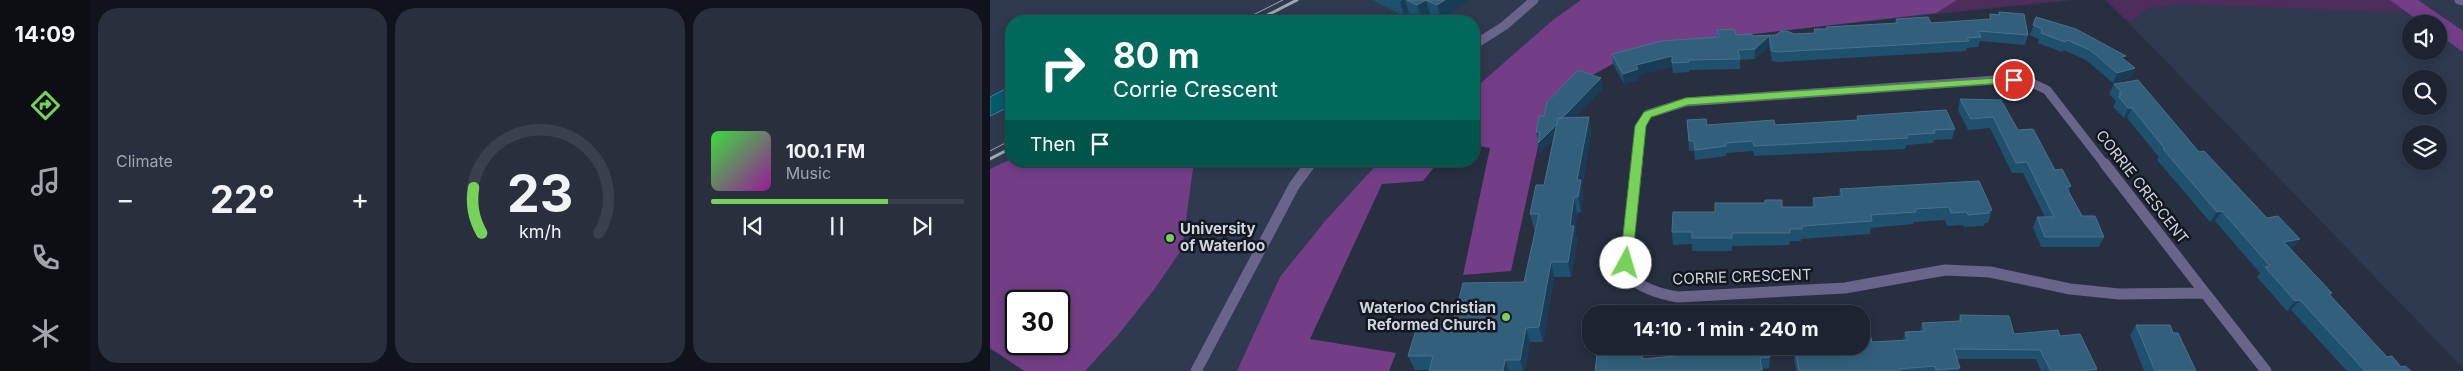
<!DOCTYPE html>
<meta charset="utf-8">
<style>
body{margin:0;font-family:Inter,sans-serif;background:#2a2f3d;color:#f1f3f6;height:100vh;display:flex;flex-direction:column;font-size:19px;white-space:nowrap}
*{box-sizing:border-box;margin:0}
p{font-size:16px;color:#a0a4ab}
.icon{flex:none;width:28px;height:28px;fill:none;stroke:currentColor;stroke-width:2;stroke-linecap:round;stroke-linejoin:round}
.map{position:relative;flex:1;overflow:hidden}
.sheet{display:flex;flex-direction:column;gap:8px;padding:8px;background:#10131b;width:900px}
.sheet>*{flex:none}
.top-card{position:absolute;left:15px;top:15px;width:475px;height:152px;border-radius:20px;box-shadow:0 2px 12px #0003,0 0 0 1px #3b404d;background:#00695c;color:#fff;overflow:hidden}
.tools{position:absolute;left:1412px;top:15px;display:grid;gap:10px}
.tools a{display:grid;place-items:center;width:45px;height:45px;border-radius:50%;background:#1d2331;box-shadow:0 2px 12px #0003,0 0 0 1px #3b404d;font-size:25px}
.speed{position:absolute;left:15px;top:290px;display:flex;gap:10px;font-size:25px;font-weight:700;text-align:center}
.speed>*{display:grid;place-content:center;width:65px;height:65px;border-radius:50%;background:#1d2331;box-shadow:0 2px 12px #0003,0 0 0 1px #3b404d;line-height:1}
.speed .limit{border:2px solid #111;border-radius:8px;background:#fff;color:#111}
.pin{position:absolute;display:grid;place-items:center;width:42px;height:42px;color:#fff;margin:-21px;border:2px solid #fff;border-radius:50%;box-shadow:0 1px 5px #0007}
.me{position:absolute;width:55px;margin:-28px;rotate:6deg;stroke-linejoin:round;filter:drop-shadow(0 0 4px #0008)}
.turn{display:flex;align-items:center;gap:18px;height:105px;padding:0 25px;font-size:22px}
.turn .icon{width:65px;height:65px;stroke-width:2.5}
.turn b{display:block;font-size:35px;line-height:42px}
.then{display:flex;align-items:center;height:48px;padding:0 25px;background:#0003;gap:10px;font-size:19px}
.big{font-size:38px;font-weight:700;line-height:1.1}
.sheet .card{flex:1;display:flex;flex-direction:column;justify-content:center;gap:8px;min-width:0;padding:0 18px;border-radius:20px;background:#2a2f3d}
.sheet .dial{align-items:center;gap:0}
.dial svg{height:130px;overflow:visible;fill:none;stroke:#3b404d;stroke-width:7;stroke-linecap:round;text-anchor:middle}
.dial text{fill:#f1f3f6;stroke:none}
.song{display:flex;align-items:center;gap:15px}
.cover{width:60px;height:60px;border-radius:8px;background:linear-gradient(135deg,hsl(120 70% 55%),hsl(300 70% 35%))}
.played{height:5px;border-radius:2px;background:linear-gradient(90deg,#77d259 70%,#3b404d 70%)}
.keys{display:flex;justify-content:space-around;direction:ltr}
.heat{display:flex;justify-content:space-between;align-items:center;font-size:28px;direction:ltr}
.sheet .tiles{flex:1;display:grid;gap:8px;grid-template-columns:repeat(3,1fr)}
.trip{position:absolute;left:592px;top:305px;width:288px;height:50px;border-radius:20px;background:#1d2331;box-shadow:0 2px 12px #0003,0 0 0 1px #3b404d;font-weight:700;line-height:50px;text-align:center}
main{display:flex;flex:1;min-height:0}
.dock{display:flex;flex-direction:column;width:90px;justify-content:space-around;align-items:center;background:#0c0e14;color:#a0a4ab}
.dock .icon{width:35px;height:35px}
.dock .selected{color:#77d259}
.dock b{font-size:22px;color:#f1f3f6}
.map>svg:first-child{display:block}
.built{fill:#2f3a51;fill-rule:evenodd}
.green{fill:#4e2c5b}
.forest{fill:#743e87;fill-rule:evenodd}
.water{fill:#035c6c;stroke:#40808e}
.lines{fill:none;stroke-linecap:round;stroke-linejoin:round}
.minor-far1{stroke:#696489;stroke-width:9}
.minor{stroke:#696489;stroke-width:11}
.tertiary{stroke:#696489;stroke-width:9}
.tram{stroke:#a1a8b4;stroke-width:1}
.rail{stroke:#a1a8b4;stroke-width:3}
.wall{fill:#1f516e}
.shaded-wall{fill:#1a3d57}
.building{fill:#325f7b;stroke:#4a718a}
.route{fill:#77d259;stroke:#4d883a}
.poi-dot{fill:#77d259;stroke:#13171f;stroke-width:2}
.labels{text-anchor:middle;stroke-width:5;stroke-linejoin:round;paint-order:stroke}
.street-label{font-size:15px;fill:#ced4df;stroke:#13171f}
.poi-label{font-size:15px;font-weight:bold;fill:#ced4df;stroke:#13171f;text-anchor:start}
</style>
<main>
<nav class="dock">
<b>14:09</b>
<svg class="icon selected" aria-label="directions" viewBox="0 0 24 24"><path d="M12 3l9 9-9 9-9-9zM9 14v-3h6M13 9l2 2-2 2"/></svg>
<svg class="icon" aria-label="music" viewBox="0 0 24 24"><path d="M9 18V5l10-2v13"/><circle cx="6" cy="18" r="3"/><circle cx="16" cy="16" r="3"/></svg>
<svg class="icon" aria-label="phone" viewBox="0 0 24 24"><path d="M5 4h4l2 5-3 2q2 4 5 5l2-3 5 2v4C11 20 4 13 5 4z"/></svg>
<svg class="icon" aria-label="climate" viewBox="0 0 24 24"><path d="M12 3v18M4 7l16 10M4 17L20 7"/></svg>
</nav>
<section class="sheet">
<div class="tiles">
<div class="card"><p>Climate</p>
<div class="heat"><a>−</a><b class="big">22°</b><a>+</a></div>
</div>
<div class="card dial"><svg viewBox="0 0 100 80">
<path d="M14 69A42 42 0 1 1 86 69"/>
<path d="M14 69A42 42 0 0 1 9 41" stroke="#77d259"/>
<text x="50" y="56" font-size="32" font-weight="700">23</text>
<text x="50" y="72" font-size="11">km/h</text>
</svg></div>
<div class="card">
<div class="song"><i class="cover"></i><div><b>100.1 FM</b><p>Music</p></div></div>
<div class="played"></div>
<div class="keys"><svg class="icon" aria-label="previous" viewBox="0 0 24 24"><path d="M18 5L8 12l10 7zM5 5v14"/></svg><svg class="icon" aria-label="pause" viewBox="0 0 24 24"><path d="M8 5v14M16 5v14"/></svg><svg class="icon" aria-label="next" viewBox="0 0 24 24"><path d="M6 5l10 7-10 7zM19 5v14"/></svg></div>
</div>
</div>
</section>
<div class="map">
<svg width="1473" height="371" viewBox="0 0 1473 371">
<rect width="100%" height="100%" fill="#272f41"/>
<path class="built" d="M0 0H1083L596 51 484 117V21H21V161H409L385 176 305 371H42L0 350ZM26 301H69V344H26Z
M1116 0H1473V368L1135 19ZM1421 24H1449V51H1421ZM1421 79H1449V106H1421ZM1421 134H1449V161H1421Z"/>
<path class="green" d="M967 0H1080L946 13Z
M1116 0H1400L1414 10 1402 12 1189 4 1159 8 1142 21 1135 19Z"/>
<path class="forest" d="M591 0H967L946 13 653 47 558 100 521 271 473 275 500 148 484 145V89L563 20Z
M1400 0H1428L1473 31V52L1449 35V24H1433Z
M21 159V161H204L192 249 163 291 128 335 95 371H34L0 348V169ZM26 301H69V344H26Z
M390 161H449L433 181 392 184 320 339 406 353 399 371H247L290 277 336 220Z"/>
<path class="water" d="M21 86V106L0 116V97Z"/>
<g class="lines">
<path class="minor-far1" d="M484 45 514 26 544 0
M319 166 322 161
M647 166 651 126 658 114 696 102 1020 79 1042 83 1057 90 1116 166"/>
<path class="minor" d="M647 164 636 263 637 276C652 288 669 294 688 297L855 288 955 270 1000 272 1080 289 1129 294 1215 293
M1115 164 1215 293
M1215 293 1276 371
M206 371 304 186 320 164"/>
<path class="tertiary" d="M1469 0 1473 1"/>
<path class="tram" d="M251 21 293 0
M0 151 21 140"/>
<path class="rail" d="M266 21 307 0
M0 159 21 148"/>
</g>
<path class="wall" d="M382 0H481L451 19 440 14 432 19 419 13 414 16Z
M1009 12 1038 35 1035 45 990 41 988 47 977 48 976 51 786 62 782 61 779 46 765 59 750 60V69L699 70V72L683 73 682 66 649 75V80L634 84 623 64 622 54 727 37V30L746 35 762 36 824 33V29H836V27L905 23 906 19 941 23 999 19 1000 14H1008Z
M1046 17 1134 59 1145 68 1140 78 1123 83 1096 60 1073 50 1072 52 1048 43 1049 39 1040 35Z
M1124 84 1209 152 1277 218 1310 239 1301 249 1342 293 1340 295 1397 357 1411 367 1421 371H1357L1301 310 1297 311 1267 277 1270 273 1225 221 1220 222 1167 160 1169 157 1137 118H1134L1123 107 1126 101 1119 94Z
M613 88 584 118 599 117 601 133 592 186 593 195 591 212 587 213 585 228 587 241 581 277H564L553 342H540L535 371 425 370 418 356 463 323 534 282 546 229H544L540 214 554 185 563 139 550 153 546 132 554 116Z
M970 99 1028 130 1081 186 1079 192 1092 216 1114 237 1109 247H1051L1043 227 1047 217H1055L1033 173H1022L1000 128 978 130 968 110Z
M867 116 965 129 962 139 944 140 943 143 916 145 915 149 764 156 763 151 736 153V156L705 160 704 151H699L697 120 717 125H785L867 120Z
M850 189 1002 210 998 223H995L994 226 974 227 973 225 957 226 955 220 924 222 923 224 881 228 880 234 811 239V241H800L799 245 742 246V251H702V244L683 245 682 232 725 212 775 203V200L792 207H822L823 198 849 196Z
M970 315 1024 334 1070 336 1107 369 1106 371H1051L1046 359H967L970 368 969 371H806L804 357 805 347 808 346H871L882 342 913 340 915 332 930 331 932 323 968 321Z
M1146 325 1183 333 1206 371H1154L1140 335Z
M608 346H656L655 359 753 348V346H778L780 357 779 368 772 369 605 371Z"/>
<path class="shaded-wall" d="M413 0H415L419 13 414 16 410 2Z
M436 0 440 14 432 19 427 5Z
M455 0H481L451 19 447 5Z
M779 36V46L765 59V49Z
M682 56V66L649 75V80L634 84 633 74 646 65Z
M1145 68 1140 78 1123 83 1127 73Z
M611 78 613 88 550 153 548 143Z
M1138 108H1142L1137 118H1134Z
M599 117 601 133 592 186 593 195 591 212 588 197 587 180Z
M584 197 587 213 585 228 587 241 581 277 578 262 580 226Z
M1232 211 1225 221 1220 222 1227 212Z
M1310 239 1302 249 1287 252 1294 242Z
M561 262 564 277 553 342 549 327Z
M1310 300 1301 310 1297 311 1305 301Z
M536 328 540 342 535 371H533L530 360Z
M653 346H656L654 370 652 359Z
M515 360 519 371H513Z"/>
<path class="building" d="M417 0H455L447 5 436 0 427 5Z
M1009 12 1034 14 1038 35 988 31 991 37 977 38 979 41 787 52 782 51 779 36 765 49 748 50 750 59 699 60V62L682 63V56L646 65 648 69 633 74 622 54 672 41 729 37 727 30 744 29 746 35 762 34V36L786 35 791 31H797L804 34 825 33 824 29H837L836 27 908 23 906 19 938 17 941 23 1001 19 1000 14 1010 15Z
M1046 17 1086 29 1136 56 1131 57 1145 68 1127 73 1100 50 1077 40 1075 42 1051 33 1052 29 1043 25Z
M588 70 611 78 572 118H568L567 124 548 143 550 132H546L549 116H554L557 102Z
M1148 80 1209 152 1214 151 1277 218 1288 216 1310 239 1294 242 1342 293 1339 294 1397 357 1402 356 1411 367 1415 366 1421 371H1375L1310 300 1305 301 1275 267 1280 266 1232 211 1227 212 1173 149H1175L1142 108H1138L1128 96H1131L1129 93H1132L1124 84Z
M970 99 1011 100 1028 130 1043 129 1065 170 1072 169 1081 186 1076 187 1092 216H1105L1114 237H1055L1047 217H1064L1037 162 1026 163 1003 117 981 119Z
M956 110 965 129 944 130 945 133 916 135 918 138 764 146 763 141 736 143V146L705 150 704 141H699L697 120 716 119 717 125 784 120 785 125 868 120 867 116Z
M599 117 587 180H591L588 197H584L580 226H584L578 262H561L549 327 536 328 530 360H515L513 371H439L443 356H418L428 323H463L473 283 534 282 549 214H540L546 185H554L568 118Z
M989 181 1002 210 998 211 999 213 978 215 977 212 961 213 959 207 925 209 926 212 881 215 882 221 812 226V229H800V233H742V238H702V232H682L683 212H725V203H775V200H792V207H825L823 198 852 196 850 189Z
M970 315 1019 316 1024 334 1068 330 1070 336 1090 334 1107 369 1088 371H1061L1050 350 964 349 970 368 946 370 945 366 909 369 910 371H809L805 347 809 346H871V334H880L882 342 918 340 915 332 935 331 932 323 971 321Z
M1146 325H1180L1183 333H1188L1206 371H1165Z
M608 346H653L652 359 685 356 684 350 719 347 720 351 754 347V346H778L780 357 770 358 772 371H605Z"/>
<path class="route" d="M1024 77 1028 80 1027 82 697 105 661 117 656 126 642 263 636 268 630 263 645 126 654 112 696 98Z"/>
<g class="poi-dot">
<circle cx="180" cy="238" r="5"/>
<circle cx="516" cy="317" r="5"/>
</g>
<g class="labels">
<g class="street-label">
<text transform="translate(1152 187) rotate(52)" y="5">CORRIE CRESCENT</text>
<text transform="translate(752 277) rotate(-2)" y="5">CORRIE CRESCENT</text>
</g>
<g class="poi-label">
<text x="190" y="234">University<tspan x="190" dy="17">of Waterloo</tspan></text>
<text x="506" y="313" text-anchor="end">Waterloo Christian<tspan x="506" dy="17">Reformed Church</tspan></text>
</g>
</g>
</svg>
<div class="tools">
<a><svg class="icon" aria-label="sound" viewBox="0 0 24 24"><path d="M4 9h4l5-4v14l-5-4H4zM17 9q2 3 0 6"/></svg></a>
<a><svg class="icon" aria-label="search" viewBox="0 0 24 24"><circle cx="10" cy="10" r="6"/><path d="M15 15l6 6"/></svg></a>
<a><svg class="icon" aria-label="layers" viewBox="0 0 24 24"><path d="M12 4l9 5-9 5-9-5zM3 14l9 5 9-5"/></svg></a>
</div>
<div class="speed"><div class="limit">30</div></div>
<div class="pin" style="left:1024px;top:80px;background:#d93025"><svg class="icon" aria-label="arrive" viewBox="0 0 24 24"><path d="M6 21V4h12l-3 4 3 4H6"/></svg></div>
<svg class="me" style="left:636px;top:263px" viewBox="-20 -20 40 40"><circle r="19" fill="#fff"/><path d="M0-13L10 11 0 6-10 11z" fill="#77d259"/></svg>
<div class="trip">14:10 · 1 min · 240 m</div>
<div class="top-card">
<div class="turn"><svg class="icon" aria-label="right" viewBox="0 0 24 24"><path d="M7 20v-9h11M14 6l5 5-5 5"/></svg><div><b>80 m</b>Corrie Crescent</div></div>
<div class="then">Then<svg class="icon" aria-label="arrive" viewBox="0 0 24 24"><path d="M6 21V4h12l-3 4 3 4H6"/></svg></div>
</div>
</div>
</main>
